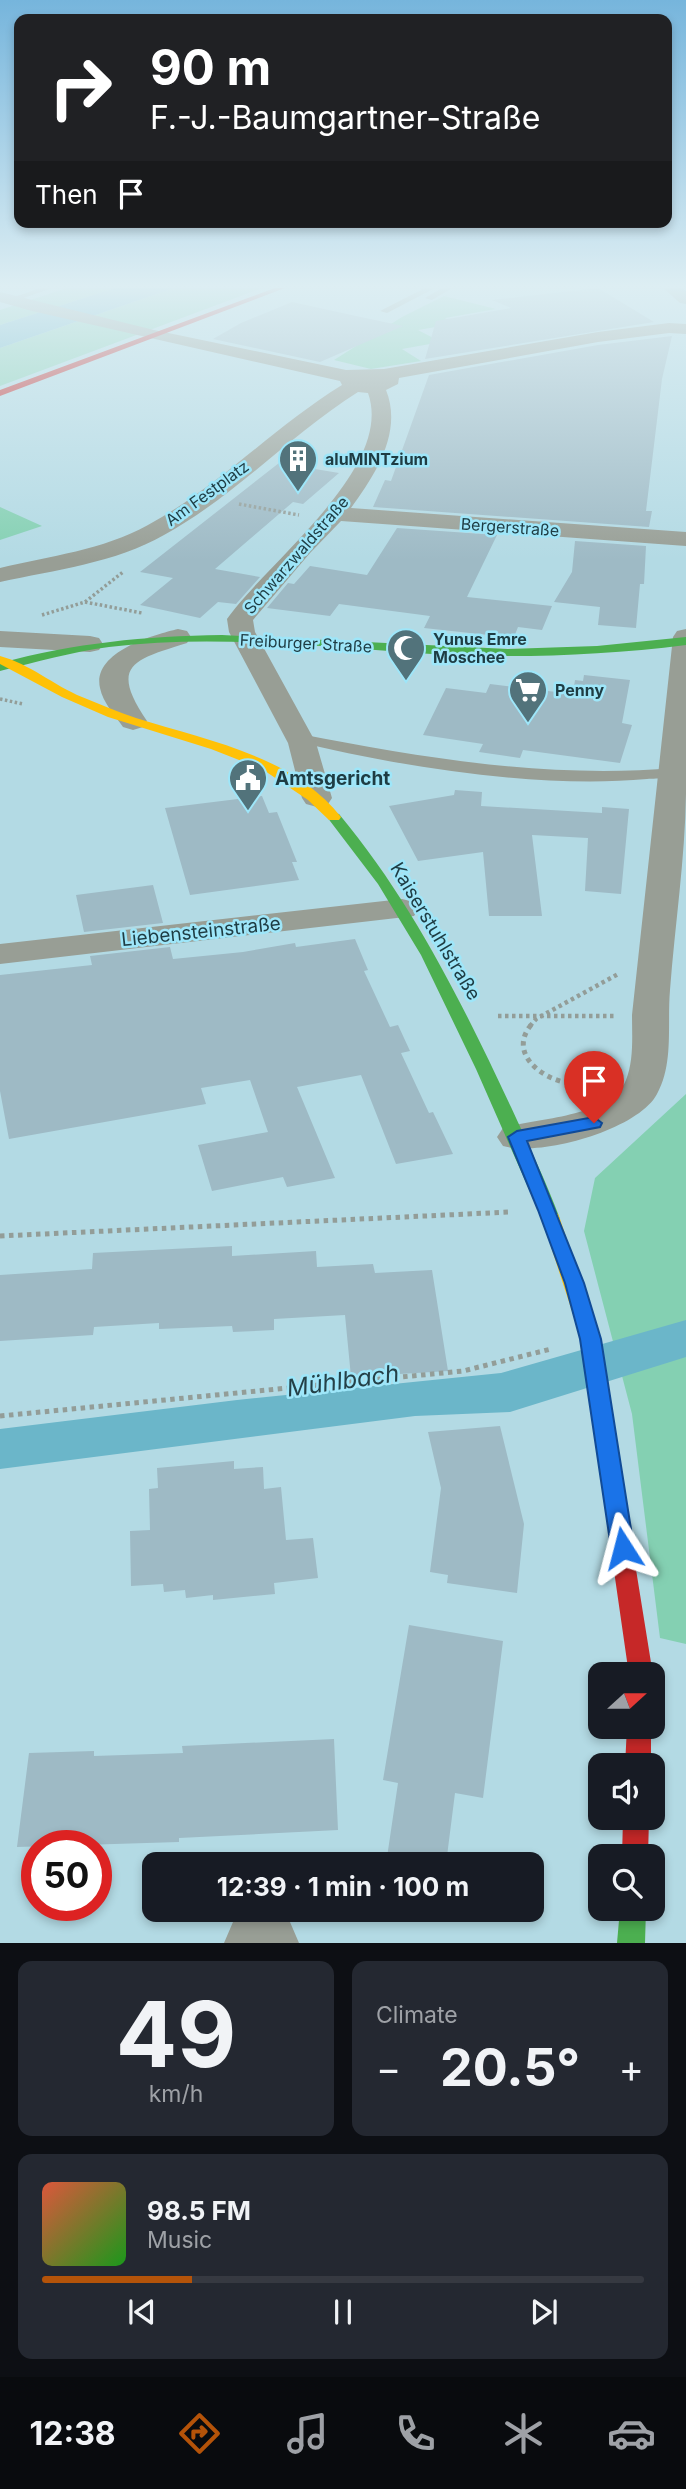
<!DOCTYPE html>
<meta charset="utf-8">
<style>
body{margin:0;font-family:Inter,sans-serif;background:#242831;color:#f1f3f6;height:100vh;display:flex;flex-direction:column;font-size:26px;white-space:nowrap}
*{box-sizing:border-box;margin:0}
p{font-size:23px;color:#9ea1a6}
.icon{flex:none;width:38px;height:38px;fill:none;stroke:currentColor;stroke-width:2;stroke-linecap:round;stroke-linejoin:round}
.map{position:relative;height:1943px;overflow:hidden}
.side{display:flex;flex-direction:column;gap:18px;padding:18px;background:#0d0f14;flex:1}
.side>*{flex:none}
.top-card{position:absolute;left:14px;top:14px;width:658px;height:214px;border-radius:14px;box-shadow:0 4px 10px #0003;background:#202124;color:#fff;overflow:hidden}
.needle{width:46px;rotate:69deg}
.fabs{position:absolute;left:588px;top:1662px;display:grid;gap:14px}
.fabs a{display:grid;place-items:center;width:77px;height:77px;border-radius:14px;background:#171b24;box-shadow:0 4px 10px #0003;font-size:35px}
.speed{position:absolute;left:21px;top:1830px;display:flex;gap:14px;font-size:35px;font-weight:700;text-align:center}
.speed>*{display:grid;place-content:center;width:91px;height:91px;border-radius:50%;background:#171b24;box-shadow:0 4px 10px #0003;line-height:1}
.speed .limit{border:10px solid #d22;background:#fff;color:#111}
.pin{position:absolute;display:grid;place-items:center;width:60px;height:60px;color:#fff;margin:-72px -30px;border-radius:50% 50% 50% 0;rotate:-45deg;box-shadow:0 0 7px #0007}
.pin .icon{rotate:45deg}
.me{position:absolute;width:77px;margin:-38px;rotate:351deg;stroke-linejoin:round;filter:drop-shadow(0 0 5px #0008)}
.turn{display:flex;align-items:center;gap:24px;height:147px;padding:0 21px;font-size:32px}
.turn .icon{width:91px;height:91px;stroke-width:2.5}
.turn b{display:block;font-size:49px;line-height:60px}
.then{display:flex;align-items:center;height:66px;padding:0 21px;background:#0003;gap:14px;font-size:26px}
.big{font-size:52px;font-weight:700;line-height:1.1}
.side .card{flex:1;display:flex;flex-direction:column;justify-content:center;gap:10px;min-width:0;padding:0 24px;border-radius:14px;background:#242831}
.side .dial{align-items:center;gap:0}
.dial b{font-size:91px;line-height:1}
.song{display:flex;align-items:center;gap:21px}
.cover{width:84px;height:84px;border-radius:10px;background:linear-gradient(135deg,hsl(10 70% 55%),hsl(120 70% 35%))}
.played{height:7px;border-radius:4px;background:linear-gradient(90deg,#b45309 25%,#363941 25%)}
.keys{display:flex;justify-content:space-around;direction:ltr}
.heat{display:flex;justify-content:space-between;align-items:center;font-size:38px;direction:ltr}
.side .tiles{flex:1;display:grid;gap:18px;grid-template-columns:1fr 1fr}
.card:last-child{grid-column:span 2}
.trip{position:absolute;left:142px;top:1852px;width:402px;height:70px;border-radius:14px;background:#171b24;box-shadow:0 4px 10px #0003;font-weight:700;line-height:70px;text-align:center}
.tabs{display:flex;height:112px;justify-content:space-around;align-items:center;background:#090b0e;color:#9ea1a6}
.tabs .icon{width:49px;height:49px}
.tabs .active{color:#b45309}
.tabs b{font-size:32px;color:#f1f3f6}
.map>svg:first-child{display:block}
.green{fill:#84d0b2}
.water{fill:#6bb6c9}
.building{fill:#9ebac5}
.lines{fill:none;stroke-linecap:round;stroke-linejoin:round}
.path-far2{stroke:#939d98;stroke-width:3.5;stroke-dasharray:2.5 2.5;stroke-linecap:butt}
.path-far1{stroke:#939d98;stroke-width:4.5;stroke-dasharray:3.5 3.5;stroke-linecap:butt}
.path{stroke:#939d98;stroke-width:5;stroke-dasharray:4.5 4.5;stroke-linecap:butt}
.lane{fill:#989e95;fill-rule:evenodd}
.street{fill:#989e95;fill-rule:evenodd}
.fast{fill:#4caf50;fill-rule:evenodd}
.slow{fill:#ffc107;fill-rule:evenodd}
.jam{fill:#c62828;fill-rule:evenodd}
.route{fill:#1a73e8;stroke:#114b97;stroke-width:2}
.labels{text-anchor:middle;stroke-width:5;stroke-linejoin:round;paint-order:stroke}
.far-poi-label{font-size:16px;font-weight:bold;fill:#1e3c43;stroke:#9ee6f9;text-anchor:start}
.far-street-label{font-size:16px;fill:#1e3c43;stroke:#9ee6f9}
.poi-label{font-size:19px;font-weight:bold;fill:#1e3c43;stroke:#9ee6f9;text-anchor:start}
.street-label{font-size:19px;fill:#1e3c43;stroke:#9ee6f9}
.near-water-label{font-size:24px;font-style:italic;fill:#244047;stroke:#9ee6f9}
</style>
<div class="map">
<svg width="686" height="1943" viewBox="0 0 686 1943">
<rect width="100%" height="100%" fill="#b3dae4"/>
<path class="green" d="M67 288H115L0 325V310Z
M174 288H262L0 386V348Z
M444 296 496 309 445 318 453 324 418 330 441 342 402 349 421 361 371 369 334 360 402 317Z
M0 507 42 526 0 540Z
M686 1094V1644L660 1638 632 1414 584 1231 595 1178Z"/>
<path class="water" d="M115 288H174L0 348V325Z
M686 1320V1357L510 1412 415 1416 0 1469V1429L237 1400 501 1373Z"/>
<path class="building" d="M598 288 654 322 425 359 436 321 511 308 492 300Z
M292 302 356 316 403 326 320 362 213 339 241 323Z
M672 336 662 379 646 511H652L649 527 373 507 385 480 391 481 429 375 598 345Z
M279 463 339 473 303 504 293 502 215 569 260 577 236 604 218 602 200 618 140 605 173 578 140 572Z
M397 528 497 535 467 597 552 606 542 630 518 627 514 637 479 634 424 628 430 616 339 604 330 616 267 608 288 583 294 584 310 566 367 575Z
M575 541 646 546 644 584H640L636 628 598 625 600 607 554 602 572 572Z
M584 675 630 680 622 723 632 725 620 763 523 750 520 758 479 752 483 744 423 735 446 688 486 693 490 684 573 694 575 680 583 681Z
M455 790 482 792 481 806 602 813V807L629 809 621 894 585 891 588 838 532 835 542 916H489L483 852 418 861 389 806 454 795Z
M262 796 269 813 277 812 297 862H292L299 880 190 895 165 808Z
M153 885 163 923 84 932 76 895Z
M355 939 368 970 364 971 390 1027 398 1025 410 1051 401 1053 429 1113 433 1112 453 1154 396 1164 361 1075 297 1087 335 1178 287 1187 283 1177 212 1191 198 1145 268 1132 250 1080 201 1088 206 1104 9 1139 0 1091V975L92 965 90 956 170 947 173 959 243 952 295 943 296 947Z
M232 1246V1256L316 1251 317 1267 373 1264 375 1273 432 1270 448 1371 351 1377 345 1315 274 1319V1330L233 1332 232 1326 159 1329V1323L94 1327 93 1335 0 1341V1275L92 1269 93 1253Z
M500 1426 524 1524 517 1593 447 1583 448 1575 430 1572 441 1488 428 1432Z
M234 1461V1469L263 1467 264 1489 281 1487 286 1540 313 1538 318 1578 274 1583 275 1594 213 1600V1595L186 1598 185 1590 164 1592 163 1584 131 1586 130 1531 150 1530 149 1489 158 1488 157 1468Z
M409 1625 503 1641 483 1798 455 1793 446 1864H386L398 1783 383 1780Z
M334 1739 338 1830 179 1838V1842L17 1847 29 1753 94 1751V1756L183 1753 182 1746Z"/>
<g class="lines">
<path class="path-far2" d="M239 504 299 515
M85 602 142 613
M42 615 85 602 123 572
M0 699 23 704"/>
<path class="path-far1" d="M498 1016H615
M530 1026 536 1019 620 973"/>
<path class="path" d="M531 1025C508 1053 541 1079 569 1083 581 1085 591 1083 602 1081
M0 1236 510 1212
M0 1416 463 1371 551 1349"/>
<path class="lane" d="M41 288H52L12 302 5 300Z
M425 288H435L387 313 380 311Z
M442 288H452L432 300 425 298Z
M300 734C425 758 547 779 675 768L682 772C675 780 658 778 647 779 539 789 400 767 295 741L293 738Z"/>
<path class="street" d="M663 288H681L686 291V304L680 303Z
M0 292 154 330 346 370 384 369 598 332 669 323 686 324V334L669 333 598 342 399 378 398 384 386 390C403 432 375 475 351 508L686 532V546L341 521 310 553 253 620 255 632 316 743 332 798 328 804 317 807 306 804 302 798 288 743 229 632 227 619C266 563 395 468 368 393L358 392C290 435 235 496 164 535 115 563 55 570 0 582V568C50 556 103 550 148 525 218 487 274 427 342 385L340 381 32 311 0 302Z
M178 629 187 631 191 637 187 643C133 660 109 665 147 721L143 727 133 730 123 727C115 715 103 703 100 688 92 652 153 635 178 629Z
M686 629C686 684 686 739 686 794 685 859 675 925 670 990 667 1025 674 1063 657 1094 638 1130 540 1157 503 1146L497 1137 503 1128C537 1118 611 1117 626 1080 634 1060 632 1036 632 1015L673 637 677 631Z
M0 631 90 636 99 638 103 644 99 650 90 652 0 647Z
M402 899 414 902 419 909 414 916 0 964V944Z
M254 1913H269L290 1922 299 1943H224L233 1922Z"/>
<path class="fast" d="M222 635 508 649 597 646 686 637V645C607 655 528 658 448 655 336 649 221 633 109 647 72 652 36 662 0 671V663C76 643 144 636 222 635Z
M334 813 339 814C413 903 462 1003 511 1107 528 1144 546 1181 560 1219L558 1224H544L542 1219 476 1069 421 955 378 884 327 817Z
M620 1909H646L645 1943H617Z"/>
<path class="slow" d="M0 656C30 664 53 685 82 697 100 704 118 712 136 718 208 741 292 755 341 817L339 820H329L308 800 262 769 211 749 108 717 62 697 0 664Z
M551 1212 558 1214 560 1219 601 1339 634 1557 631 1564 623 1567 615 1564 612 1557 581 1339 542 1219 544 1214Z"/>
<path class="jam" d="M275 288H285L0 396V390Z
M623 1547 631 1550 634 1557 653 1675V1676L629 1675 612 1557 615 1550Z
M627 1727H651V1766H625Z
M623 1818H649L648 1857H622Z"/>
</g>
<linearGradient id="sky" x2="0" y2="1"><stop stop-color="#76b5dc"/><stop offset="0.51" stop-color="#ddeef3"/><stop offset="1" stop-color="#ddeef3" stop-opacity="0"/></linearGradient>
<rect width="686" height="560" fill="url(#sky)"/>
<path class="route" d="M594 1117 602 1123 600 1127 527 1141 584 1283 601 1339 634 1548 631 1555 623 1558 615 1555 611 1548 580 1339 565 1283 538 1210 508 1137 517 1131Z"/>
<defs>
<symbol id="building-pin" viewBox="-11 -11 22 30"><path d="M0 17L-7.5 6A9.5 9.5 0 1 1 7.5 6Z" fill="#52737b" stroke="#9ee6f9"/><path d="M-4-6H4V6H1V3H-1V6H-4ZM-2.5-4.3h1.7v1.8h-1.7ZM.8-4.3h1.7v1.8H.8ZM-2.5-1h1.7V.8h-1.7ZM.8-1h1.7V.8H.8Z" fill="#fff"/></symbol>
<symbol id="mosque-pin" viewBox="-11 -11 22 30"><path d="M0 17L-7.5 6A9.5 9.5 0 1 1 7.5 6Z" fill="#52737b" stroke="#9ee6f9"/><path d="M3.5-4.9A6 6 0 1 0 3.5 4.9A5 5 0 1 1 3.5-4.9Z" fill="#fff"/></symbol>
<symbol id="supermarket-pin" viewBox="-11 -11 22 30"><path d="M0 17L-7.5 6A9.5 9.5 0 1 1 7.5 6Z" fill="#52737b" stroke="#9ee6f9"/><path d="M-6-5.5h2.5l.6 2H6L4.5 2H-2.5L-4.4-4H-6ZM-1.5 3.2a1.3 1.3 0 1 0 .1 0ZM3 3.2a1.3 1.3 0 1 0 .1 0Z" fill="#fff"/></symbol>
<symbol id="civic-pin" viewBox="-11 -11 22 30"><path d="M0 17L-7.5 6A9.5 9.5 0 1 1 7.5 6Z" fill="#52737b" stroke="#9ee6f9"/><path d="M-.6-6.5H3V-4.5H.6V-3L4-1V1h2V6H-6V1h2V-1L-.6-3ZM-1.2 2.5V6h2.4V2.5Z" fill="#fff"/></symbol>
</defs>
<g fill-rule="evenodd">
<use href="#building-pin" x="276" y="437" width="44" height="60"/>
<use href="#mosque-pin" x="384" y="626" width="44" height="60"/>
<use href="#supermarket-pin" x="506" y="668" width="44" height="60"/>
<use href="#civic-pin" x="226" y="756" width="44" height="60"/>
</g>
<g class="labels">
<g class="far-poi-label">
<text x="325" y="465">aluMINTzium</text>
<text x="433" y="645">Yunus Emre<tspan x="433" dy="18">Moschee</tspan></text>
<text x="555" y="696">Penny</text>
</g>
<g class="far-street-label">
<text transform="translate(207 493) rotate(-36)" y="6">Am Festplatz</text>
<text transform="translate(510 527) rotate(4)" y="6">Bergerstraße</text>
<text transform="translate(296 555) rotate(-49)" y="6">Schwarzwaldstraße</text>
<text transform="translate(306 643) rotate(3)" y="6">Freiburger Straße</text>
</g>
<g class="poi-label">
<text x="275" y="785">Amtsgericht</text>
</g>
<g class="street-label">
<text transform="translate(201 931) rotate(-6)" y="7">Liebensteinstraße</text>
<text transform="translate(436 931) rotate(59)" y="7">Kaiserstuhlstraße</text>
</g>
<g class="near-water-label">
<text transform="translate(343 1381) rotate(-8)" y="8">Mühlbach</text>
</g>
</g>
</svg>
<div class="fabs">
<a><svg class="needle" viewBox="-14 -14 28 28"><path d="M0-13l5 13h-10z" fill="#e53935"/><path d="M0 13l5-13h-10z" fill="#9ea1a6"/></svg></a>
<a><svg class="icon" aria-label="sound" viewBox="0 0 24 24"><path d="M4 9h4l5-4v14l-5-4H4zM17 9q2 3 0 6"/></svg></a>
<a><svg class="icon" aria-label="search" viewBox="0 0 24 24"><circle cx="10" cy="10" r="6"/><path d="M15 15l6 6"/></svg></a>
</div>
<div class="speed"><div class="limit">50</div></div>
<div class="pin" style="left:594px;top:1123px;background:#d93025"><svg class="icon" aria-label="arrive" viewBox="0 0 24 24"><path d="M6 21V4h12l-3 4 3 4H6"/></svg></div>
<svg class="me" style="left:623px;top:1548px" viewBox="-20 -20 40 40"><path d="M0-17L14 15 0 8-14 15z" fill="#1a73e8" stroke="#fff" stroke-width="4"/></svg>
<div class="trip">12:39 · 1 min · 100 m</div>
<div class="top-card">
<div class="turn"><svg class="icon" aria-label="right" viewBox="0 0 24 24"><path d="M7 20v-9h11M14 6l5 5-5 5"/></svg><div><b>90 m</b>F.-J.-Baumgartner-Straße</div></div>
<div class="then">Then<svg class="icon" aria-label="arrive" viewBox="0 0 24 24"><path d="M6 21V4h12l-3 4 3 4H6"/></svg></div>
</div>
</div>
<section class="side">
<div class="tiles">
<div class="card dial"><b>49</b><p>km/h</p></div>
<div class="card"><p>Climate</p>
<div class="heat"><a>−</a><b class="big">20.5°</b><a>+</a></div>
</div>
<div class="card">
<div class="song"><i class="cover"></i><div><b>98.5 FM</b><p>Music</p></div></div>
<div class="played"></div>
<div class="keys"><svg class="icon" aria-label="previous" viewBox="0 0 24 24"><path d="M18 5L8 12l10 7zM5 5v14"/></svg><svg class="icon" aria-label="pause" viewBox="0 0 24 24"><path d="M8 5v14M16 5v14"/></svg><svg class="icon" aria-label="next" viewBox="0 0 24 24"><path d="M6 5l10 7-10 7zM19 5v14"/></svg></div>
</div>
</div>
</section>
<nav class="tabs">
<b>12:38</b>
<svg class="icon active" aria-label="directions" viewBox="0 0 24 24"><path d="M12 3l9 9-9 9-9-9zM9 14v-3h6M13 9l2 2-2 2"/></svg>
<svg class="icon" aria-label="music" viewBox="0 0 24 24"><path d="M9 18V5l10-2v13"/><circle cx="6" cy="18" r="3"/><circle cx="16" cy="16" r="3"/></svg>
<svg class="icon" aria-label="phone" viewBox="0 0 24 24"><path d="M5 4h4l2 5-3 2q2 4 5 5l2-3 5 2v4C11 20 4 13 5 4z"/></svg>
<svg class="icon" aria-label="climate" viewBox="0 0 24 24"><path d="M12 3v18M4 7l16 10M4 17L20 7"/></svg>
<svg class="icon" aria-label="car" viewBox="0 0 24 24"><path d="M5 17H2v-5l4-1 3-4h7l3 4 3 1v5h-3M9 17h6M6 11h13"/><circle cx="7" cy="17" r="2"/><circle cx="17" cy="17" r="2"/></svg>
</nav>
